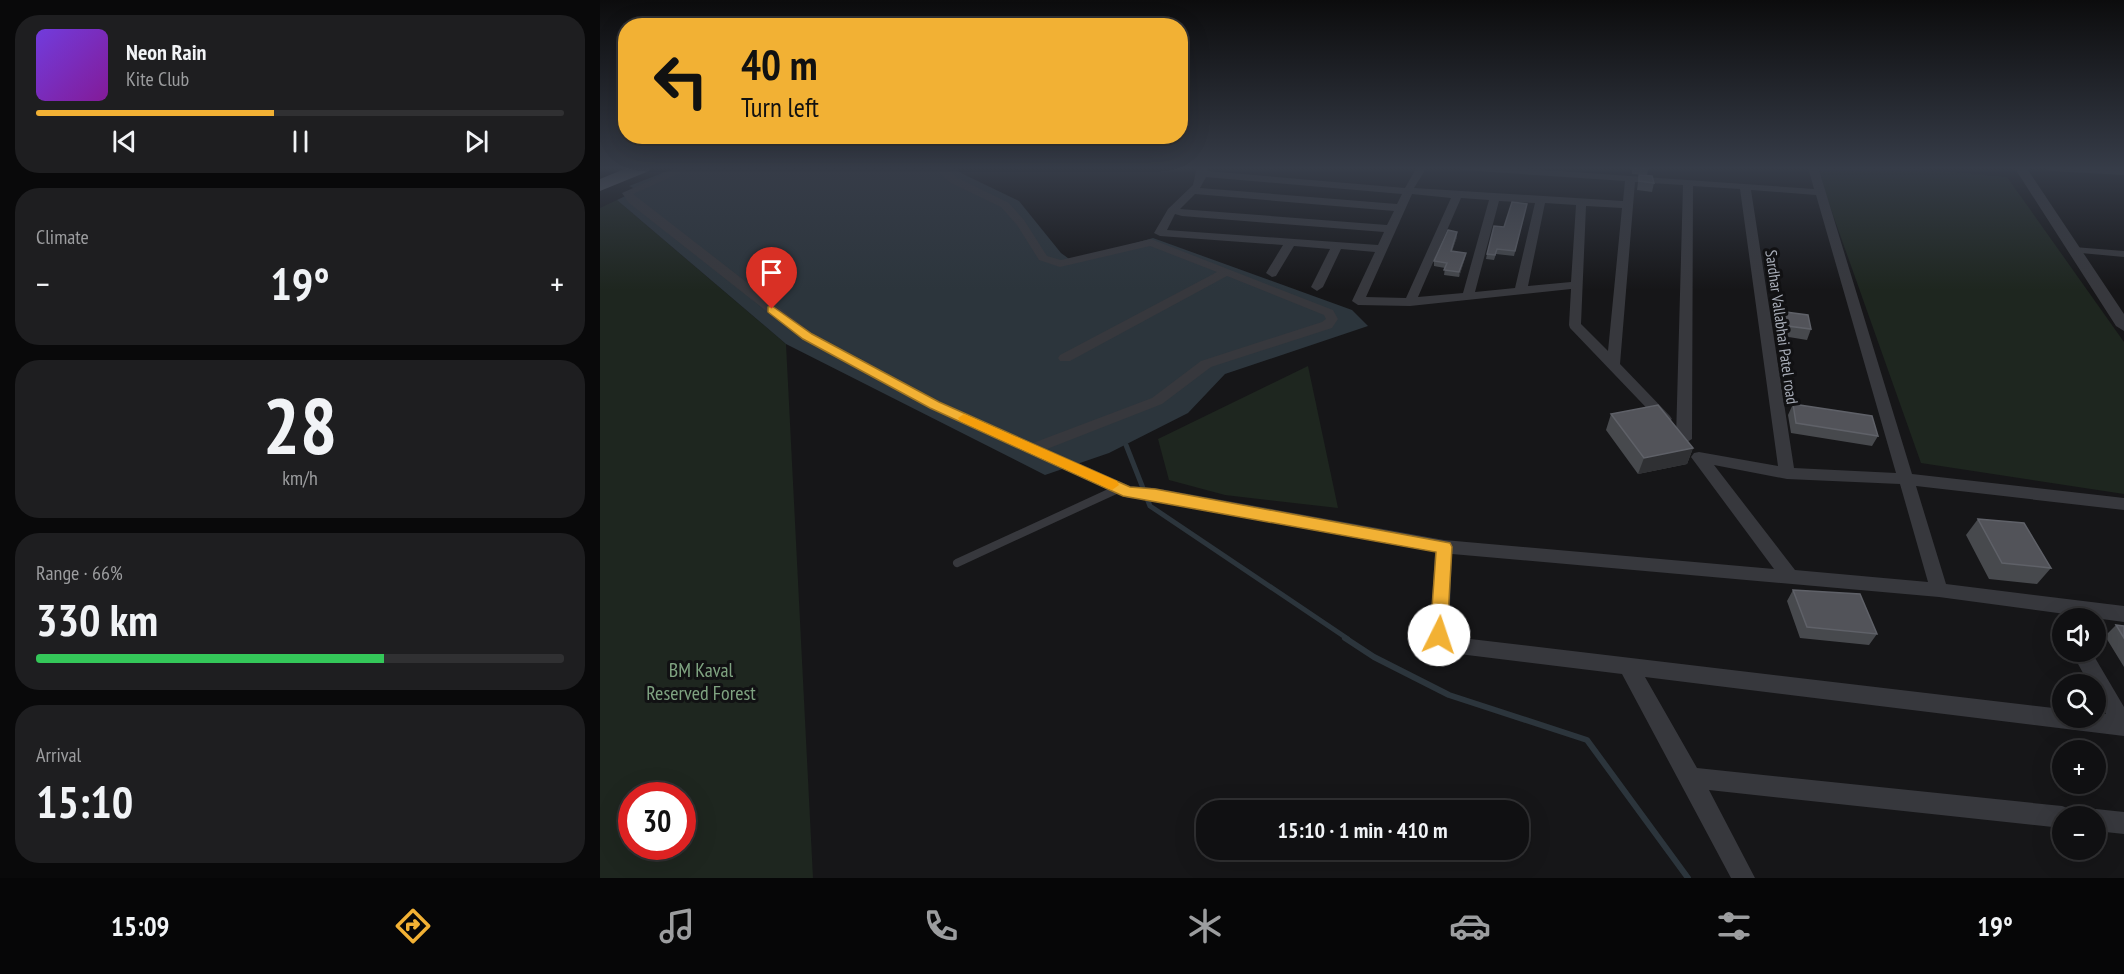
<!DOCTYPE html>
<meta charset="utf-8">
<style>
body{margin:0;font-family:"PT Sans Narrow",sans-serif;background:#1e1e20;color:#f1f3f6;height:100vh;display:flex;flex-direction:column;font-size:22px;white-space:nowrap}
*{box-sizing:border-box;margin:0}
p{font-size:20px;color:#9c9d9f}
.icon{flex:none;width:33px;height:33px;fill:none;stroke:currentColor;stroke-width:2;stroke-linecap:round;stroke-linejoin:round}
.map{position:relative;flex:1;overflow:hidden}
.sheet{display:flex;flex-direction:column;gap:15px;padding:15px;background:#09090a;width:600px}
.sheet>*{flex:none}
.top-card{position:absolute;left:18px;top:18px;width:570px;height:126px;border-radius:24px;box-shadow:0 6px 24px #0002,0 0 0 2px #303032;background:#f2b134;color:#111;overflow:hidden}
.buttons{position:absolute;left:1452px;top:608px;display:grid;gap:12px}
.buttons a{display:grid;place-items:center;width:54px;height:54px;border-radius:50%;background:#101012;box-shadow:0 6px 24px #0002,0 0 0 2px #303032;font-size:30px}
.speed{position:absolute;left:18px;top:782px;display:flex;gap:12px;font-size:30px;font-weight:700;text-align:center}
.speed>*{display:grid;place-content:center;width:78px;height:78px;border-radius:50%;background:#101012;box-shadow:0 6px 24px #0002,0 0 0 2px #303032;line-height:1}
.speed .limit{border:9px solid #d22;background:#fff;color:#111}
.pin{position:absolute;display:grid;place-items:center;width:51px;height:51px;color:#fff;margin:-62px -26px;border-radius:50% 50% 50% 0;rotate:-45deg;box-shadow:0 0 6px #0007}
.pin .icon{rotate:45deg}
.me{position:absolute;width:66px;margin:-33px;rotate:4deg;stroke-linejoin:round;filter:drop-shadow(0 0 4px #0008)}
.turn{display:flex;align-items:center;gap:21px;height:126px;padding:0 24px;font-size:27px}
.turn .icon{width:78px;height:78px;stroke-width:2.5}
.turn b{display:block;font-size:42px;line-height:51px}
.big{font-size:45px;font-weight:600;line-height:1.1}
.sheet .widget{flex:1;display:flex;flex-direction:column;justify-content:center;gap:9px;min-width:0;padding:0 21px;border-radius:24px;background:#1e1e20}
.sheet .dial{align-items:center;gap:0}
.dial b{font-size:78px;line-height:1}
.song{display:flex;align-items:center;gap:18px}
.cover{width:72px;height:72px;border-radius:9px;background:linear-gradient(135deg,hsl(260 70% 55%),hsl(290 70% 35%))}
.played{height:6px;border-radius:3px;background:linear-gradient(90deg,#f2b134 45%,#303032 45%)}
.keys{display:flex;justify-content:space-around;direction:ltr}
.heat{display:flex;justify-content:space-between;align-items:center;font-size:33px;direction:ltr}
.charge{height:9px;border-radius:4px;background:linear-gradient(90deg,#34c759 66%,#303032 0)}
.trip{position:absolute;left:596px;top:800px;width:333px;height:60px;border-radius:24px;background:#101012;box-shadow:0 6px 24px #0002,0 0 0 2px #303032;font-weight:600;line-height:60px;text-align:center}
.tab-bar{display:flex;height:96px;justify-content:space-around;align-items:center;background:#060607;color:#9c9d9f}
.tab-bar .icon{width:42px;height:42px}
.tab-bar .selected{color:#f2b134}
.tab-bar b{font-size:27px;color:#f1f3f6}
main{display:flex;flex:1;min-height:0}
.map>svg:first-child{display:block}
.green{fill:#1e261f;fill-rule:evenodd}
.water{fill:#2c353c}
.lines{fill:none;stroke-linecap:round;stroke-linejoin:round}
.stream-far1{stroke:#2c353c;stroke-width:5}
.stream{stroke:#2c353c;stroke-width:6}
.service{stroke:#37383d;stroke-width:8}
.minor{fill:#37383d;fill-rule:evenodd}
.tertiary{fill:#37383d;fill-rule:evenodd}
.motorway{fill:#63666e;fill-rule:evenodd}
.wall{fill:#47494d}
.shaded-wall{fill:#2f3033}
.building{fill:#525359;stroke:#5f6168;stroke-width:1.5}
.route{fill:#f2b134;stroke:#9d7322;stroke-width:1.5}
.slow{fill:#f59e0b}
.labels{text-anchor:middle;stroke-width:6;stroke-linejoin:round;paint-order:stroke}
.street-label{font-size:16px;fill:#a8adb8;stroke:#111113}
.near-park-label{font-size:20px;fill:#7fa381;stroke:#111113}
</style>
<main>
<section class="sheet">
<div class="widget">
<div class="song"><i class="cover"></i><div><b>Neon Rain</b><p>Kite Club</p></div></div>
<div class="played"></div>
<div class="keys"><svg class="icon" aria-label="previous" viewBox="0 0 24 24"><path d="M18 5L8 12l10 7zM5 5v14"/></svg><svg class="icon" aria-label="pause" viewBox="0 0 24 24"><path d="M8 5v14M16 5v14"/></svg><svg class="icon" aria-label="next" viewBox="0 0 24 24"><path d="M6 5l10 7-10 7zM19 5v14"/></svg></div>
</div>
<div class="widget"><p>Climate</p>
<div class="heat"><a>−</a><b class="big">19°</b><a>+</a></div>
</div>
<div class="widget dial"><b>28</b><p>km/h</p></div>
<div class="widget"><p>Range · 66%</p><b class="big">330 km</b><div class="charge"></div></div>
<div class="widget"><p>Arrival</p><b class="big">15:10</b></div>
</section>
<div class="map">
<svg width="1524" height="878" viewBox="0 0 1524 878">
<rect width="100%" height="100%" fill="#161618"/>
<path class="green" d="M1216 167H1299L1407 177 1524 342V494L1321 463Z
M17 200 186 344 213 878H0V208ZM32 795H82V846H32Z
M708 366 738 508 625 495 569 480 558 439Z"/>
<path class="water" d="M78 167H356L361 173 419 201 461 253 472 261 553 238 752 310 768 326 625 374 588 413 509 453 445 475 186 344 17 200 38 190 29 186Z"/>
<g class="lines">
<path class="stream-far1" d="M526 445 550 506 748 639"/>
<path class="stream" d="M745 638 774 657 849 695 987 740 1088 878"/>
<path class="service" d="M357 563 520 488"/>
<path class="minor" d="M80 167H93L33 194 212 333 340 402 433 443 552 398 601 361 722 322 726 319 724 315 627 276 470 361H460L458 358 460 355 617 272 550 246 460 267 439 260 417 225 401 207 351 183 337 171 335 167H345L358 178 409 203 424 220 447 256 461 260 551 239 733 310 738 319 732 328 611 367 562 404 447 449 530 486 555 488 844 540 1174 569 1091 457 1094 453 1099 452 1178 466 1140 189 1093 186 1092 439 1084 444 1076 439 1083 185 1035 182 1020 364 1070 416 1072 419 1065 424 1060 422 970 328 969 325 971 289 810 306 758 305 752 301 775 252 741 249 723 287 717 291 711 287 730 249 694 246 676 276 672 277 666 273 683 245 560 236 554 233 568 209 593 185 597 167H607V171L805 188 817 167H827L814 188 1023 201 1025 181 862 170 857 167H902L1214 189 1208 167H1218L1312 474 1524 498V510L1316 486 1346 584 1524 606V622L1339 597 852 554 849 631 862 638 1462 709V717H1496V713L1506 714 1496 695V684H1489L1471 651H1491L1524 707V736L1045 677 1097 768 1462 806 1470 809 1473 816H1462V828L1109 790 1155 878H1131L1022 674 859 654 832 641 830 635 835 552 555 500 528 498 330 408 202 339 29 203 22 193ZM606 177 802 194 797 204 600 188ZM1151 190 1216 195 1296 473 1194 468ZM595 194 794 211 787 225 580 209ZM812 194 851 198 806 298 766 297ZM861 198 889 200 863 293 818 297ZM899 201 935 203 915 288 875 292ZM945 203 976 205 971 282 928 286ZM986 206 1022 208 1008 351 981 324ZM575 214 582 216 784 232 778 245 567 230ZM1114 465 1187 479 1300 484 1328 582 1195 570Z
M1474 247 1524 251V257L1470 252V248Z
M1496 809 1524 812V834L1496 831V816H1487L1488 812Z"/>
<path class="tertiary" d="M1414 167H1426L1524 314V331L1516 326Z
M1444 167H1524V175L1450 171Z"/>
<path class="motorway" d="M29 167H52L49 171 0 191V179Z"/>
</g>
<path class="wall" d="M1032 167H1049L1047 175 1032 174Z
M1039 175 1054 183 1052 192 1037 190Z
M927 204 914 256 896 254 894 260 886 259 887 254 904 227Z
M857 237 852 251 866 253 865 258 859 277 844 275 845 268 834 266V261Z
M1178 311 1211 329 1207 340 1176 335 1174 321Z
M1193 404 1278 436 1272 446 1191 433 1188 415Z
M1011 414 1093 448 1087 464 1038 474 1006 430Z
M1378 519 1451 568 1437 584 1389 579 1366 535Z
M1193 590 1277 634 1269 645 1200 638 1187 601Z
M1516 625 1524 626V667L1505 636Z"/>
<path class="shaded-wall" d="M857 232V237L850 256 851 251Z
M866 253 865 258 859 277V272Z
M1093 448 1087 464 1038 474 1044 458Z"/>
<path class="building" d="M1039 175 1052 176 1054 183 1039 181Z
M912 202 927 204 915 251 897 249 895 255 887 254 894 226 904 227Z
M848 230 857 232 851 251 866 253 859 272 844 270 847 263 834 261Z
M1178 311 1208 315 1211 329 1180 325Z
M1193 404 1272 416 1278 436 1196 423Z
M1058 405 1093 448 1044 458 1011 414Z
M1378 519 1424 523 1451 568 1402 563Z
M1193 590 1260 594 1277 634 1207 627Z
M1516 625 1524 626V638Z"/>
<linearGradient id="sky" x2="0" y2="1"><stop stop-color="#0c0c0d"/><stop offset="0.58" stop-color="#363c48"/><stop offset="1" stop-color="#363c48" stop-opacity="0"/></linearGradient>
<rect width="1524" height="290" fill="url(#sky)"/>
<path class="route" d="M172 306 212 334 339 402 530 487 555 489 850 543 852 547 847 635 845 640 839 642 833 640 830 635 836 552 523 496 330 408 203 339 168 312V307Z"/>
<path class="slow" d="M364 414 517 481 519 485 512 490 507 488 360 421 358 418Z"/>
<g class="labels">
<g class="street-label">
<text transform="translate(1182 327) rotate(82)" y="6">Sardhar Vallabhai Patel road</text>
</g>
<g class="near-park-label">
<text x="101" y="677">BM Kaval<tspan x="101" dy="23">Reserved Forest</tspan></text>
</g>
</g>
</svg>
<div class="buttons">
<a><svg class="icon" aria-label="sound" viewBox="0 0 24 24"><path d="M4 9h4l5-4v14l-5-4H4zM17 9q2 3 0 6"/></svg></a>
<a><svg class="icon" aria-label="search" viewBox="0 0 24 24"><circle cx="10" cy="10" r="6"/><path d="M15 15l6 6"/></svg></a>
<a>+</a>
<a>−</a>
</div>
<div class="speed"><div class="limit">30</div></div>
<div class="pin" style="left:172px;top:309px;background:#d93025"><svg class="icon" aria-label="arrive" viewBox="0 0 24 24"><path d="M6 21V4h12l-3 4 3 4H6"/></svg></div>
<svg class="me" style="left:839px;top:635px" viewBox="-20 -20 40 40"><circle r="19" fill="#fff"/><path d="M0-13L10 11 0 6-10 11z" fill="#f2b134"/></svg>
<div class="trip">15:10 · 1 min · 410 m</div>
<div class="top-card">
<div class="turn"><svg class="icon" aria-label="left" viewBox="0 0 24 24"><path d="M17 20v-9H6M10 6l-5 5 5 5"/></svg><div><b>40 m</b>Turn left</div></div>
</div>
</div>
</main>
<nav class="tab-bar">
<b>15:09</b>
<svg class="icon selected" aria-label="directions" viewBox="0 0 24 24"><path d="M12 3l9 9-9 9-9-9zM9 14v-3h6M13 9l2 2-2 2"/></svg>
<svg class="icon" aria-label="music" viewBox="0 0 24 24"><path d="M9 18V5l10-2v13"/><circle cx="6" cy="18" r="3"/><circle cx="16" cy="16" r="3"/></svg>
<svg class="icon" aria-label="phone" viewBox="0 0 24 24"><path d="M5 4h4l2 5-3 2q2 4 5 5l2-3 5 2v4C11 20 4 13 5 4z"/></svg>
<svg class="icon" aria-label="climate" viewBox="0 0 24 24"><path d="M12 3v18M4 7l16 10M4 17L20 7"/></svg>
<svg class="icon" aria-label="car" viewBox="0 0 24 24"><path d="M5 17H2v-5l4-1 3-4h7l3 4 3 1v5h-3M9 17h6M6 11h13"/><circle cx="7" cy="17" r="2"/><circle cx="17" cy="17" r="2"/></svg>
<svg class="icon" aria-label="filters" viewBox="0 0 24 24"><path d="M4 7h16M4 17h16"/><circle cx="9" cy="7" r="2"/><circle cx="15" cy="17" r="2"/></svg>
<b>19°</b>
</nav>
